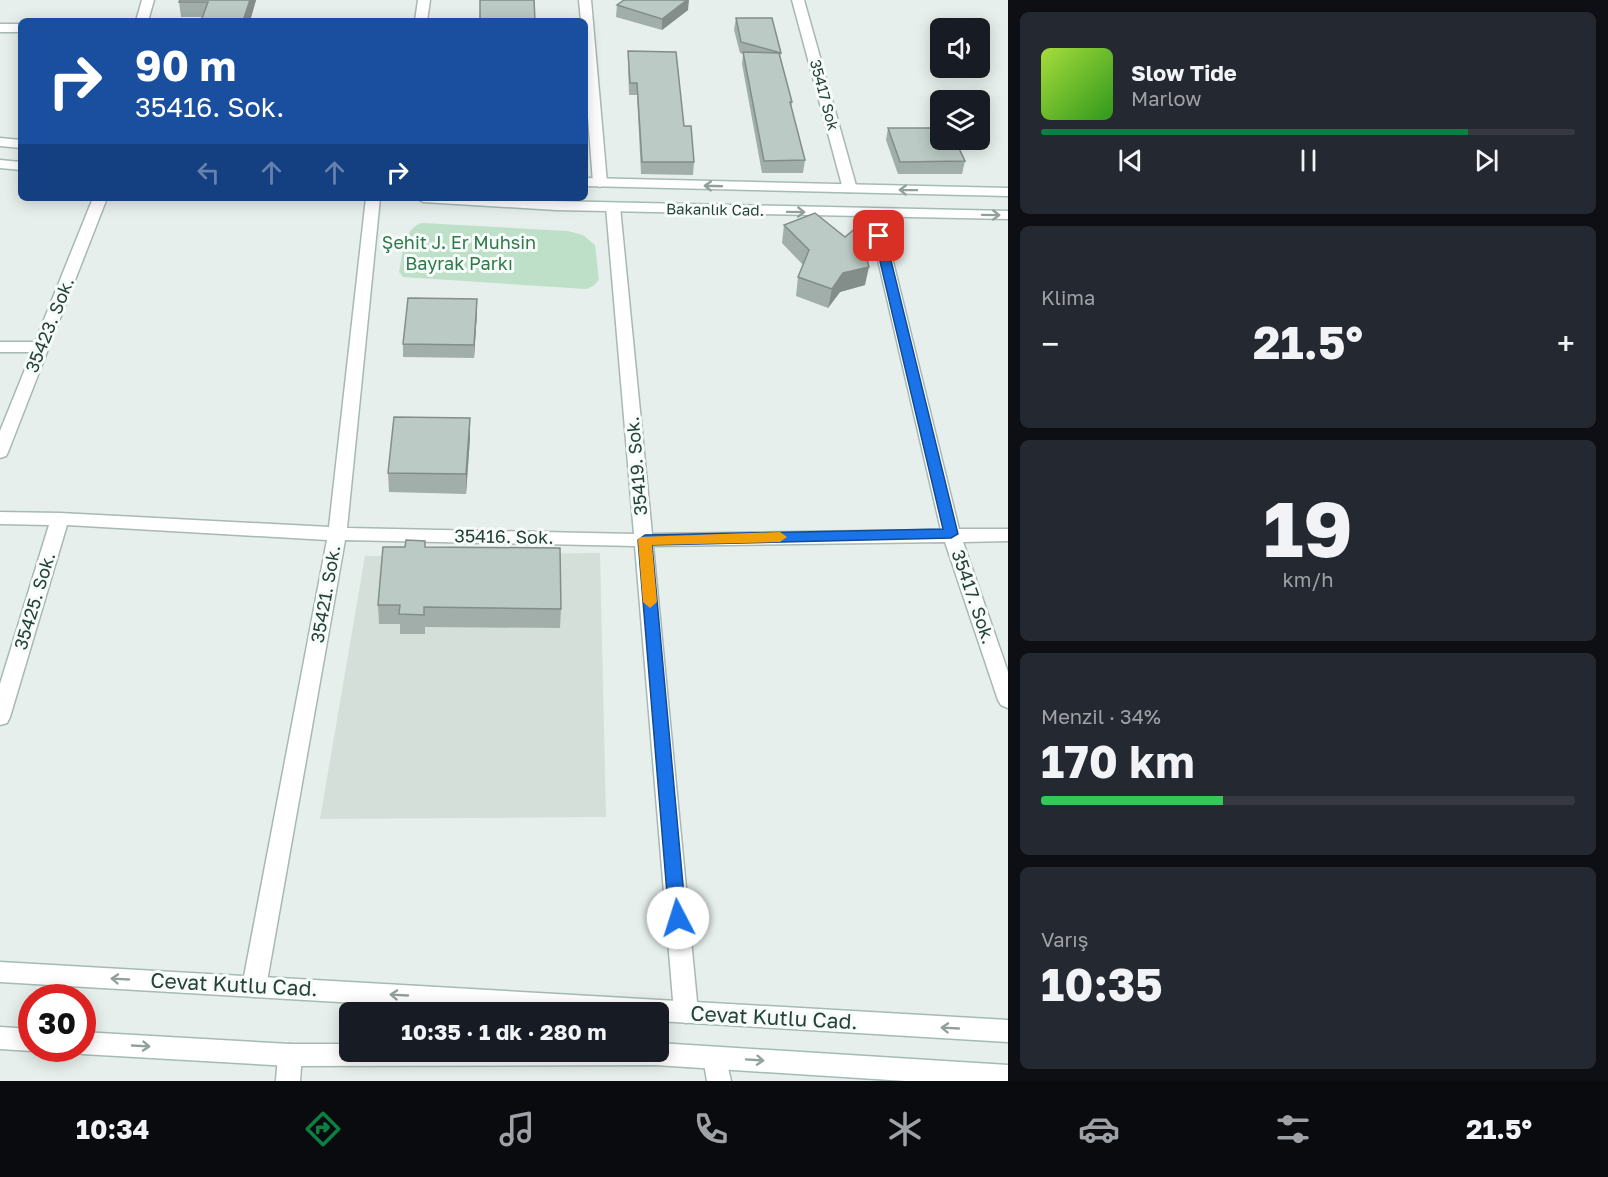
<!DOCTYPE html>
<html lang="tr">
<meta charset="utf-8">
<style>
body{margin:0;font-family:"Golos Text",sans-serif;background:#242831;color:#f1f3f6;height:100vh;display:flex;flex-direction:column;font-size:22px;white-space:nowrap}
*{box-sizing:border-box;margin:0}
p{font-size:20px;color:#9ea1a6}
.icon{flex:none;width:33px;height:33px;fill:none;stroke:currentColor;stroke-width:2;stroke-linecap:round;stroke-linejoin:round}
.map{position:relative;flex:1;overflow:hidden}
.sheet{display:flex;flex-direction:column;gap:12px;padding:12px;background:#0d0f14;width:600px}
.sheet>*{flex:none}
.banner{position:absolute;left:18px;top:18px;width:570px;height:183px;border-radius:9px;box-shadow:0 3px 15px #0003;background:#1a4fa0;color:#fff;overflow:hidden}
.buttons{position:absolute;left:930px;top:18px;display:grid;gap:12px}
.buttons a{display:grid;place-items:center;width:60px;height:60px;border-radius:9px;background:#171b24;box-shadow:0 3px 15px #0003;font-size:30px}
.speed{position:absolute;left:18px;top:984px;display:flex;gap:12px;font-size:30px;font-weight:700;text-align:center}
.speed>*{display:grid;place-content:center;width:78px;height:78px;border-radius:50%;background:#171b24;box-shadow:0 3px 15px #0003;line-height:1}
.speed .limit{border:9px solid #d22;background:#fff;color:#111}
.pin{position:absolute;display:grid;place-items:center;width:51px;height:51px;color:#fff;margin:-26px;border-radius:12px;box-shadow:0 3px 9px #0006}
.me{position:absolute;width:66px;margin:-33px;rotate:355deg;stroke-linejoin:round;filter:drop-shadow(0 0 4px #0008)}
.turn{display:flex;align-items:center;gap:21px;height:126px;padding:0 18px;font-size:27px}
.turn .icon{width:78px;height:78px;stroke-width:2.5}
.turn b{display:block;font-size:42px;line-height:51px}
.lanes{display:flex;align-items:center;height:57px;padding:0 18px;background:#0003;justify-content:center;gap:30px;direction:ltr}
.lanes .off{opacity:.35}
.big{font-size:45px;font-weight:700;line-height:1.1}
.sheet .card{flex:1;display:flex;flex-direction:column;justify-content:center;gap:9px;min-width:0;padding:0 21px;border-radius:9px;background:#242831}
.sheet .dial{align-items:center;gap:0}
.dial b{font-size:78px;line-height:1}
.song{display:flex;align-items:center;gap:18px}
.cover{width:72px;height:72px;border-radius:9px;background:linear-gradient(135deg,hsl(80 70% 55%),hsl(110 70% 35%))}
.played{height:6px;border-radius:3px;background:linear-gradient(90deg,#0b8043 80%,#363941 80%)}
.keys{display:flex;justify-content:space-around;direction:ltr}
.heat{display:flex;justify-content:space-between;align-items:center;font-size:33px;direction:ltr}
.charge{height:9px;border-radius:4px;background:linear-gradient(90deg,#34c759 34%,#363941 0)}
.trip{position:absolute;left:339px;top:1002px;width:330px;height:60px;border-radius:9px;background:#171b24;box-shadow:0 3px 15px #0003;font-weight:700;line-height:60px;text-align:center}
.tabs{display:flex;height:96px;justify-content:space-around;align-items:center;background:#090b0e;color:#9ea1a6}
.tabs .icon{width:42px;height:42px}
.tabs .on{color:#0b8043}
.tabs b{font-size:27px;color:#f1f3f6}
main{display:flex;flex:1;min-height:0}
.map>svg:first-child{display:block}
.built{fill:#d4dfda}
.green{fill:#bfe0c8}
.lines{fill:none;stroke-linecap:round;stroke-linejoin:round}
.street-casing{stroke:#a8b8b2;stroke-width:3}
.secondary-casing{stroke:#a4bbb3;stroke-width:3}
.street{fill:#fff;fill-rule:evenodd}
.secondary{fill:#fff;fill-rule:evenodd}
.wall{fill:#a1aea9}
.shaded-wall{fill:#838d89}
.building{fill:#bbcac4;stroke:#838d89;stroke-width:1.5}
.oneway{stroke:#92a09c}
.route{fill:#1a73e8;stroke:#114b97;stroke-width:1.5}
.slow{fill:#f59e0b}
.labels{text-anchor:middle;stroke-width:6;stroke-linejoin:round;paint-order:stroke}
.far-street-label{font-size:15px;fill:#24423a;stroke:#f7fbf9}
.park-label{font-size:18px;fill:#2d7a4b;stroke:#f7fbf9}
.street-label{font-size:18px;fill:#24423a;stroke:#f7fbf9}
.near-street-label{font-size:21px;fill:#24423a;stroke:#f7fbf9}
</style>
<main>
<div class="map">
<svg width="1008" height="1081" viewBox="0 0 1008 1081">
<rect width="100%" height="100%" fill="#e6efeb"/>
<path class="built" d="M600 553 606 817 320 819 365 556Z"/>
<path class="green" d="M422 223 568 231 583 235 595 245 599 280 593 286 586 289 403 277 399 272C403 255 402 229 422 223Z"/>
<g class="lines">
<defs>
<path id="street" d="M142 0H154L148 21H136Z
M418 0H430L427 21H415Z
M579 0H591L607 183 600 187 593 183 585 76V21H581Z
M792 0H804L857 189 855 192H845L843 189Z
M0 24H21V32H0Z
M93 198H107L8 452 6 456 0 458V431L32 352H0V342H35Z
M366 198H380L347 528 634 534 606 207 613 203 620 207 652 534 941 530 867 213 874 209 881 213 959 529H1008V541L963 542 1008 672V708L1001 705 998 700 945 542 653 546 698 1012 694 1020 686 1023 678 1020 674 1012 635 546 345 540 266 987 262 994 254 997 246 994 242 987 327 540 67 525 10 717 7 723 0 725V684L49 525 0 524V512L60 513 329 527Z
M290 1044 299 1047 302 1055 300 1081H276L278 1055 281 1047Z
M715 1047 724 1050 731 1081H707L703 1058 706 1050Z"/>
<path id="secondary" d="M0 138 21 140V148L0 146Z
M0 160 21 162V170L0 168Z
M585 178 1008 188V196L585 186Z
M416 198 1008 211V219L556 210 423 202Z
M0 962 1008 1020V1042L658 1021V1012H511L0 982Z
M0 1027 32 1029V1048H39L32 1051 0 1049Z
M82 1032 290 1044H350V1052H658V1043L1008 1065V1081H906L655 1065 290 1066 82 1054 73 1048H82Z"/>
</defs>
<use href="#street" class="street-casing"/>
<use href="#secondary" class="secondary-casing"/>
<use href="#street" class="street"/>
<use href="#secondary" class="secondary"/>
</g>
<path class="wall" d="M256 0 250 21H201L203 17H181L179 2Z
M617 5 688 10 662 30 616 17Z
M736 18 781 53 780 57 792 102 791 108 805 160 803 173H762L742 64 743 54 740 53 734 30Z
M628 51 684 126 694 162 693 175 641 174 637 95H629L628 63Z
M888 128 965 161 962 174H898L886 140Z
M784 225 865 285 840 292 828 308 796 296 798 277 803 265 782 243Z
M477 299V312L474 358 403 357V344Z
M470 438 466 494 389 492 388 473Z
M405 547H426L561 609 560 628 425 627V634H400V624H379L378 605Z"/>
<path class="shaded-wall" d="M250 0H256L250 21H243Z
M687 0H689L688 10 662 30V19Z
M869 267 865 285 840 292 828 308 832 289 843 273Z
M477 299V312L474 358V345Z
M470 418V438L466 494V474Z"/>
<path class="building" d="M180 0H250L243 21H201L208 2H179Z
M480 0H534L535 21H480Z
M624 0H687L662 19 617 5Z
M736 18H772L781 53 741 42Z
M628 51 676 52 684 126H691L694 162H642L637 83H630Z
M743 52 779 53 792 102H790L805 160 764 161Z
M888 128H940V140H955L965 161 900 162Z
M815 213 845 237 858 226 869 267 843 273 832 289 798 277 809 250 784 225Z
M408 298 477 299 474 345 403 344Z
M394 417 470 418 466 474 388 473Z
M406 540 425 541V547L560 548 561 609 424 607V615L399 614 400 605H378L383 547H405Z"/>
<defs><path id="oneway-shaft" d="M-6 0H5M1.5-3L5.5 0L1.5 3" fill="none" stroke-width="1.6" stroke-linecap="round" stroke-linejoin="round" transform="scale(1.5)"/></defs>
<g class="oneway">
<use href="#oneway-shaft" transform="translate(713 186) rotate(-178)"/>
<use href="#oneway-shaft" transform="translate(908 190) rotate(-179)"/>
<use href="#oneway-shaft" transform="translate(796 212) rotate(1)"/>
<use href="#oneway-shaft" transform="translate(991 215) rotate(1)"/>
<use href="#oneway-shaft" transform="translate(120 979) rotate(-177)"/>
<use href="#oneway-shaft" transform="translate(399 995) rotate(-177)"/>
<use href="#oneway-shaft" transform="translate(950 1028) rotate(-177)"/>
<use href="#oneway-shaft" transform="translate(141 1046) rotate(3)"/>
<use href="#oneway-shaft" transform="translate(755 1060) rotate(4)"/>
</g>
<path class="route" d="M879 233 885 236 958 534 951 538 652 545 686 918 684 923 678 925 672 923 669 918 638 540 645 535 943 529 874 236Z"/>
<path class="slow" d="M780 532 787 537 780 542 652 545 657 602 650 608 643 602 638 540 640 537Z"/>
<g class="labels">
<g class="far-street-label">
<text transform="translate(824 95) rotate(75)" y="5">35417 Sok</text>
<text transform="translate(715 210) rotate(1)" y="5">Bakanlık Cad.</text>
</g>
<g class="park-label">
<text x="459" y="249">Şehit J. Er Muhsin<tspan x="459" dy="21">Bayrak Parkı</tspan></text>
</g>
<g class="street-label">
<text transform="translate(50 325) rotate(-68)" y="6">35423. Sok.</text>
<text transform="translate(637 466) rotate(-95)" y="6">35419. Sok.</text>
<text transform="translate(504 537) rotate(1)" y="6">35416. Sok.</text>
<text transform="translate(326 594) rotate(-80)" y="6">35421. Sok.</text>
<text transform="translate(973 597) rotate(71)" y="6">35417. Sok.</text>
<text transform="translate(35 601) rotate(-73)" y="6">35425. Sok.</text>
</g>
<g class="near-street-label">
<text transform="translate(234 985) rotate(3)" y="7">Cevat Kutlu Cad.</text>
<text transform="translate(774 1018) rotate(3)" y="7">Cevat Kutlu Cad.</text>
</g>
</g>
</svg>
<div class="buttons">
<a><svg class="icon" aria-label="sound" viewBox="0 0 24 24"><path d="M4 9h4l5-4v14l-5-4H4zM17 9q2 3 0 6"/></svg></a>
<a><svg class="icon" aria-label="layers" viewBox="0 0 24 24"><path d="M12 4l9 5-9 5-9-5zM3 14l9 5 9-5"/></svg></a>
</div>
<div class="speed"><div class="limit">30</div></div>
<div class="pin" style="left:879px;top:236px;background:#d93025"><svg class="icon" aria-label="arrive" viewBox="0 0 24 24"><path d="M6 21V4h12l-3 4 3 4H6"/></svg></div>
<svg class="me" style="left:678px;top:918px" viewBox="-20 -20 40 40"><circle r="19" fill="#fff"/><path d="M0-13L10 11 0 6-10 11z" fill="#1a73e8"/></svg>
<div class="trip">10:35 · 1 dk · 280 m</div>
<div class="banner">
<div class="turn"><svg class="icon" aria-label="right" viewBox="0 0 24 24"><path d="M7 20v-9h11M14 6l5 5-5 5"/></svg><div><b>90 m</b>35416. Sok.</div></div>
<div class="lanes"><svg class="icon off" aria-label="left" viewBox="0 0 24 24"><path d="M17 20v-9H6M10 6l-5 5 5 5"/></svg><svg class="icon off" aria-label="ahead" viewBox="0 0 24 24"><path d="M12 20V5M6 11l6-6 6 6"/></svg><svg class="icon off" aria-label="ahead" viewBox="0 0 24 24"><path d="M12 20V5M6 11l6-6 6 6"/></svg><svg class="icon" aria-label="right" viewBox="0 0 24 24"><path d="M7 20v-9h11M14 6l5 5-5 5"/></svg></div>
</div>
</div>
<section class="sheet">
<div class="card">
<div class="song"><i class="cover"></i><div><b>Slow Tide</b><p>Marlow</p></div></div>
<div class="played"></div>
<div class="keys"><svg class="icon" aria-label="previous" viewBox="0 0 24 24"><path d="M18 5L8 12l10 7zM5 5v14"/></svg><svg class="icon" aria-label="pause" viewBox="0 0 24 24"><path d="M8 5v14M16 5v14"/></svg><svg class="icon" aria-label="next" viewBox="0 0 24 24"><path d="M6 5l10 7-10 7zM19 5v14"/></svg></div>
</div>
<div class="card"><p>Klima</p>
<div class="heat"><a>−</a><b class="big">21.5°</b><a>+</a></div>
</div>
<div class="card dial"><b>19</b><p>km/h</p></div>
<div class="card"><p>Menzil · 34%</p><b class="big">170 km</b><div class="charge"></div></div>
<div class="card"><p>Varış</p><b class="big">10:35</b></div>
</section>
</main>
<nav class="tabs">
<b>10:34</b>
<svg class="icon on" aria-label="directions" viewBox="0 0 24 24"><path d="M12 3l9 9-9 9-9-9zM9 14v-3h6M13 9l2 2-2 2"/></svg>
<svg class="icon" aria-label="music" viewBox="0 0 24 24"><path d="M9 18V5l10-2v13"/><circle cx="6" cy="18" r="3"/><circle cx="16" cy="16" r="3"/></svg>
<svg class="icon" aria-label="phone" viewBox="0 0 24 24"><path d="M5 4h4l2 5-3 2q2 4 5 5l2-3 5 2v4C11 20 4 13 5 4z"/></svg>
<svg class="icon" aria-label="climate" viewBox="0 0 24 24"><path d="M12 3v18M4 7l16 10M4 17L20 7"/></svg>
<svg class="icon" aria-label="car" viewBox="0 0 24 24"><path d="M5 17H2v-5l4-1 3-4h7l3 4 3 1v5h-3M9 17h6M6 11h13"/><circle cx="7" cy="17" r="2"/><circle cx="17" cy="17" r="2"/></svg>
<svg class="icon" aria-label="filters" viewBox="0 0 24 24"><path d="M4 7h16M4 17h16"/><circle cx="9" cy="7" r="2"/><circle cx="15" cy="17" r="2"/></svg>
<b>21.5°</b>
</nav>
